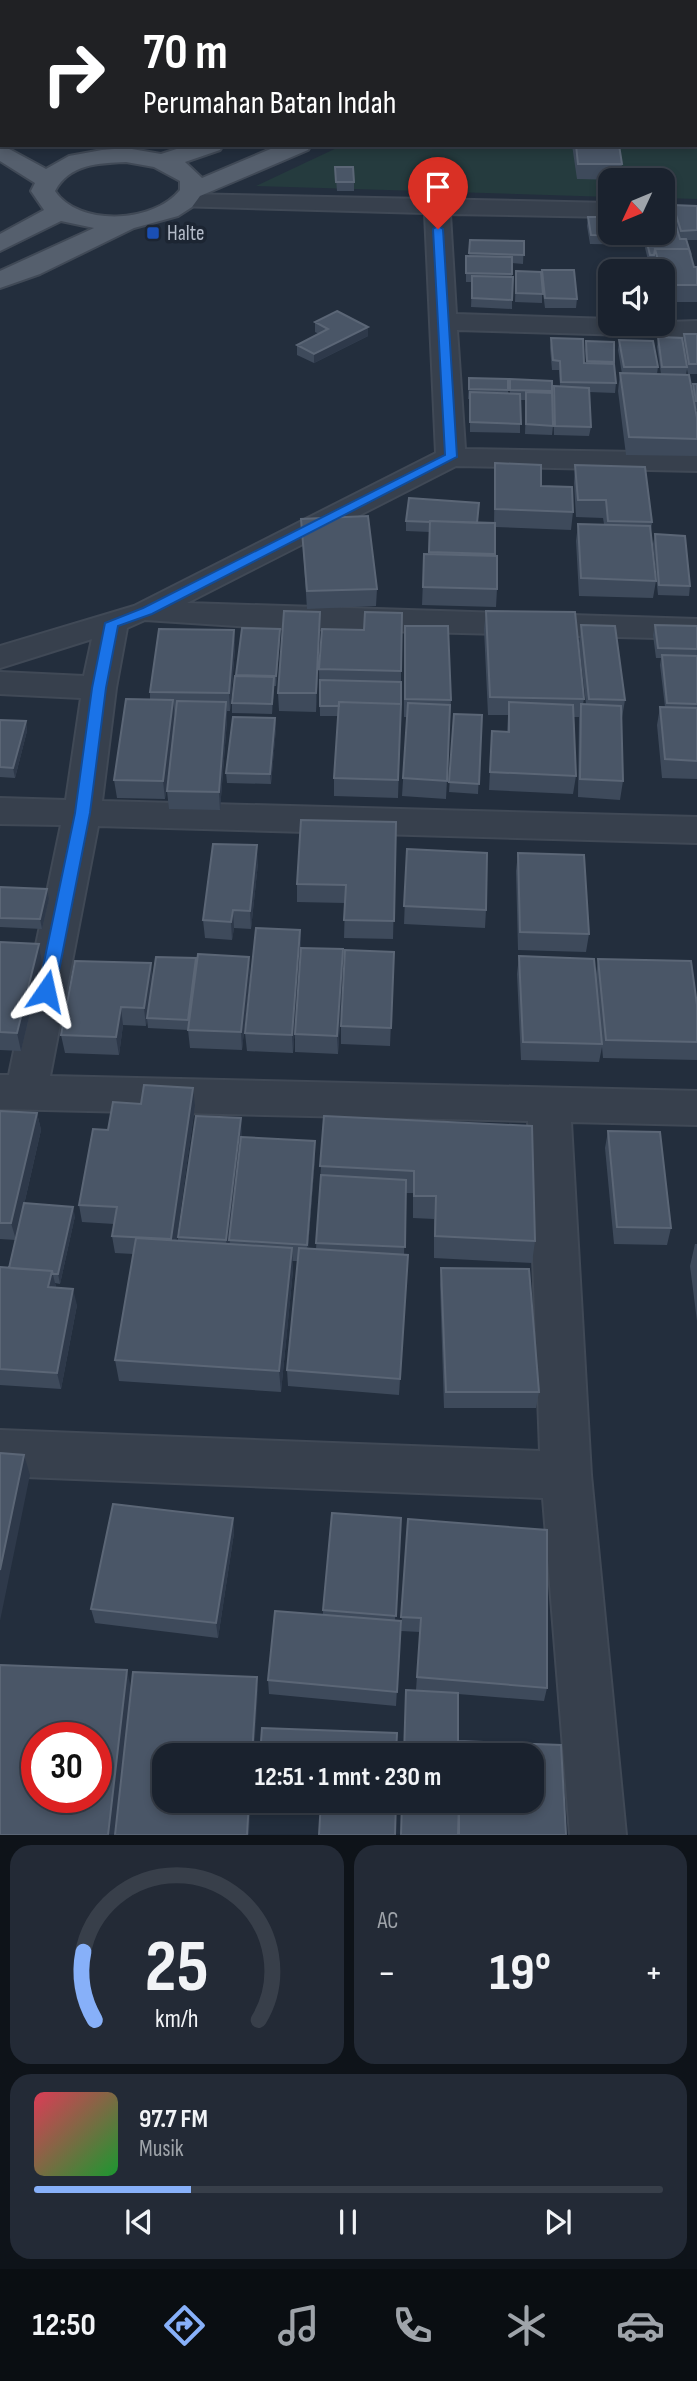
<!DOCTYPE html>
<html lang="id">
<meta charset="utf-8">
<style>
body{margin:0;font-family:"Sofia Sans Condensed",sans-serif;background:#232a36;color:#f1f3f6;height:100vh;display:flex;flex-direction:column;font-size:26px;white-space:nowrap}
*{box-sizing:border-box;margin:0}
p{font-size:23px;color:#9fa4aa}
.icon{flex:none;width:38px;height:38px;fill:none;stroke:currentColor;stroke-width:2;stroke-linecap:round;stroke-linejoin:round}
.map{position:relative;height:1835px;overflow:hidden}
.details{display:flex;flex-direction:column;gap:10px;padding:10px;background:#0e1319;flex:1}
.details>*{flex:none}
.guide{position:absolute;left:0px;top:0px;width:698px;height:147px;box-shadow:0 4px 10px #0003,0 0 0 2px #383f4a;background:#202124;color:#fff;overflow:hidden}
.needle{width:46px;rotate:226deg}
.buttons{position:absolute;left:598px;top:168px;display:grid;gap:14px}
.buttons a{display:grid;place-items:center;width:77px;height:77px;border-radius:14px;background:#1a222e;box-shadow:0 4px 10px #0003,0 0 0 2px #383f4a;font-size:35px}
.speed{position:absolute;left:21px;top:1722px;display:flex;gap:14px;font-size:35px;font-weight:700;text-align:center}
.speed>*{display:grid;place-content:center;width:91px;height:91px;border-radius:50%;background:#1a222e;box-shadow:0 4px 10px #0003,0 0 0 2px #383f4a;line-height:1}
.speed .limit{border:10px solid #d22;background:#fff;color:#111}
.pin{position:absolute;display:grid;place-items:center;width:60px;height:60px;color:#fff;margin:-72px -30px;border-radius:50% 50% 50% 0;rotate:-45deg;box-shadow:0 0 7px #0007}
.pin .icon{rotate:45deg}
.me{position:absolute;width:77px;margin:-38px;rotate:11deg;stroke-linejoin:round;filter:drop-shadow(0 0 5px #0008)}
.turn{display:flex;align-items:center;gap:24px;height:147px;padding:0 28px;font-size:32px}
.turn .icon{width:91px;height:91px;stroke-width:2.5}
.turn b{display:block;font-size:49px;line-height:60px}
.big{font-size:52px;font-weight:700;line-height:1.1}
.details .widget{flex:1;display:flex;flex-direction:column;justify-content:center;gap:10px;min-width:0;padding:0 24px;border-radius:21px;background:#232a36}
.details .dial{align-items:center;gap:0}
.dial svg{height:182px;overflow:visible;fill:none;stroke:#383f4a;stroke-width:7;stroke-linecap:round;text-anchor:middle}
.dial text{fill:#f1f3f6;stroke:none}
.song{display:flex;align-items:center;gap:21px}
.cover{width:84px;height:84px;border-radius:10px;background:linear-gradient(135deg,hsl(350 70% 55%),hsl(130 70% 35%))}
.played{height:7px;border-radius:4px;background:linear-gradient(90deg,#87b0f9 25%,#383f4a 25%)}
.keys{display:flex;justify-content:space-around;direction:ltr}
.heat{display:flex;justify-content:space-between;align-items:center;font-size:38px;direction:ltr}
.details .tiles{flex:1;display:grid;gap:10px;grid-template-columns:1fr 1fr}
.widget:last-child{grid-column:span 2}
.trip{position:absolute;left:152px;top:1743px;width:392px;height:70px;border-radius:21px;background:#1a222e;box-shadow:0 4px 10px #0003,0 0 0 2px #383f4a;font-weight:700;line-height:70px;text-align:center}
.tab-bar{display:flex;height:112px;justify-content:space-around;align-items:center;background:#0a0e12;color:#9fa4aa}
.tab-bar .icon{width:49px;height:49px}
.tab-bar .current{color:#87b0f9}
.tab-bar b{font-size:32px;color:#f1f3f6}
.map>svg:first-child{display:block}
.green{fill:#253b3e}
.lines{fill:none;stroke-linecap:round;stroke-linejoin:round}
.minor-casing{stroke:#404956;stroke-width:4}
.major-casing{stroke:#404956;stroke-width:4}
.minor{fill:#37404d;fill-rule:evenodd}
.major{fill:#555f6d;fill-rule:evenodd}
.wall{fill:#3e4a5b}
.shaded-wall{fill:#2e394a}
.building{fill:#4a5667;stroke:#5b6676;stroke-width:2;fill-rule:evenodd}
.route{fill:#1a73e8;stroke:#114b97;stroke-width:2}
.transit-dot{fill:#1a4fb4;stroke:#1c2532;stroke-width:2.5}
.labels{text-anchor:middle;stroke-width:7;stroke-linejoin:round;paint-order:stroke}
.far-poi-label{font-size:21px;fill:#b3bbc8;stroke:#1c2532;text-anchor:start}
</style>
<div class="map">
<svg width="697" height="1835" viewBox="0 0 697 1835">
<rect width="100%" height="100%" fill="#232e3d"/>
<path class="green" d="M697 84V199L663 198V180H611V197L256 186 343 145H696Z"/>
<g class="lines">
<defs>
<path id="minor" d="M184 194 611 203V217L450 214 456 314 611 319V324L697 321V337L457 330 465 449 697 453V471L456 466 187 603 697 619V639L267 628 145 620 127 628 116 688 102 801 697 817V843L98 826 50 1076 697 1091V1125L571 1122 591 1475 626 1835H570L543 1498 0 1476V1430L540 1451 528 1121 0 1109V1075H9L61 825 0 824V798L66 800 81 698 0 694V672L84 676 92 639 0 668V646L134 606 436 453 425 213 175 206 172 201 175 196Z"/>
<path id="major" d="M597 0H620L596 2Z
M0 97 2 98V112L0 111Z
M0 144 46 169 69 156 102 150 126 148 161 154 189 145H223L220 150 185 162 202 178 280 145H311L308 150 200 196 192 207 178 216 134 228 40 274 0 288V271L94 228 61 221 0 251V234L44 210 31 191 35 183 0 161ZM126 162 154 167 180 181V190C154 223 79 227 55 191 69 164 99 163 126 162Z"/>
</defs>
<use href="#minor" class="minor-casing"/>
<use href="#major" class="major-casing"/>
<use href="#minor" class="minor"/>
<use href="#major" class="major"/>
</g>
<path class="wall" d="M0 0 2 2V53L0 52Z
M696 102 697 149 664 145H696Z
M572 145H619L622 164 620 180 577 179Z
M335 167 354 182V191H337Z
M673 205 697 206V240H687L694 267H697V302H663V271H654L653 264H649L645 248 646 245 590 244 587 226 588 217 647 236V239H650L649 233H663L672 214Z
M470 240 524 241 523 264 512 263V309L471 307 472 282H466V256H469Z
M608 261 611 271V291L607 271Z
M542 270 577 299 576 308H545L542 285V303L515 302 516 271 542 277Z
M315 322 368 327V336L314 363 297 355V345L319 334 315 332Z
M684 334H697V374H688L687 369 686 375 692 391 693 384H697V410H695L697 418V456L626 455 618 391 620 373 622 374 618 350 619 340 658 367 657 374H661L657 347 658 337 683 342Z
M551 338 584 363H586L585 350 586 341 614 342V364L616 383 615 393 589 392 591 427 589 436 554 435 553 396 554 386H560L559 370H552L550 348Z
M469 378 508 379V394H510V379L552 381 553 426 552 435 525 434 526 400H520V433L470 432V399H468Z
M495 463 541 486 573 512 571 530 495 527 497 589 496 607 422 605 424 554H429L430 532 406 531V521L494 523Z
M575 465 652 522 651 531 656 581 653 598 579 596 576 541 578 524H604L603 518 576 517 574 483Z
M301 519 377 589 376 606 307 609Z
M655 534 690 586 689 596 658 595 653 544Z
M486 611 584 699 583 704H586L579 643 581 625 625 700 622 718H621L623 781 620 800 578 797 579 717H574L576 776 573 794 489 790 492 731 507 732 508 715H488L484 629Z
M320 612V630L316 712 279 711 278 693Z
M655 625 697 628V779L662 778 657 725 660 707H665L660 665 661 658H656L653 635Z
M242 628 280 639 276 686H274L272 714 232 713V703Z
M234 630 235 648 230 711H227V720L220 810 169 809 167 791 175 718 165 799 117 798 114 780 150 699V692Z
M404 644 451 700 446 799 402 796 407 717H404Z
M319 669 401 671V704L398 798 334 796V778L338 716H320Z
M454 714 482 715 478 794 449 792Z
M275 718 276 728 271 784 227 783 226 773Z
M0 720 26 721 27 731 15 778 0 777Z
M396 822 393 939 344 938 345 903 297 902V884Z
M407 849 486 910 485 928 404 924Z
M518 853 589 934 586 952 518 950 516 871Z
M258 863 251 929 234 928 232 940 205 938 203 920Z
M0 887 49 899 42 929 0 927Z
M300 930 301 948 293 1053 247 1051 245 1033Z
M0 942 39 944 42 962 21 1051 0 1050Z
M394 952 390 1046 341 1044V1026Z
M519 956 596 974 598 959 697 1005V1060L603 1058 602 1047 599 1062 521 1060 517 974Z
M249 957 250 975 242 1050 190 1048 188 1030 148 1028 147 1019 146 1026 123 1025 119 1055 65 1053 61 1035 151 963 153 981 196 965Z
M343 967 338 1054 295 1052V1034Z
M141 1104 195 1106 176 1241H178V1237L242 1137 315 1141V1158L308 1249H316L324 1116 535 1241 532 1263 434 1258V1219L413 1218V1193H406L404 1255H408L399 1395 288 1386 287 1370 298 1261H292L293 1270 281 1392 119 1381 115 1360 133 1254 115 1253 112 1236 114 1224 82 1222 79 1205 108 1130Z
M0 1111 37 1113 41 1130 16 1240 0 1239Z
M608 1131 671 1228 667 1245 614 1244 605 1148Z
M75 1216 60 1284 55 1283 56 1287 77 1305 61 1389 0 1385V1267L9 1268Z
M695 1244H697V1321L690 1266Z
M441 1268 539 1392 536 1408H444L440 1285Z
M233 1518 234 1533 218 1638 95 1623 91 1609Z
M401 1518 395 1621H401L396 1706 269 1694 268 1680 323 1615V1610Z
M408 1519 547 1688 544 1701 458 1694V1741L566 1835H401L403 1755 416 1690 420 1632 401 1631Z
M258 1801H396L320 1812 259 1808Z"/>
<path class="shaded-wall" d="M307 0H333V2H307Z
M368 327V336L314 363V354Z
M320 612V630L316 712V693Z
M280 629V639L276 686V676Z
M234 630 235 648 230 711 229 693Z
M274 677V687L272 714V704Z
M173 700 175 718 165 799 163 781Z
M226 702 227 720 220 810 219 792Z
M275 718 276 728 271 784 270 774Z
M26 721 27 731 15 778 13 768Z
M257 845 258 863 251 929 250 911Z
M47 889 49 899 42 929 40 919Z
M233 910 234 928 232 940 231 922Z
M300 930 301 948 293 1053 292 1035Z
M39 944 42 962 21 1051 17 1033Z
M343 949V967L338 1054 337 1036Z
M249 957 250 975 242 1050 241 1032Z
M196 958 197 968 189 1030 188 1020Z
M151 963 153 981 146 1026 144 1008Z
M121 1007 123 1025 119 1055 116 1037Z
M193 1088 195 1106 174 1256 171 1239Z
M37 1113 41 1130 16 1240 11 1223Z
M241 1118 242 1136 228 1257 226 1240Z
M315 1141V1158L307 1262V1245Z
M73 1207 75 1216 60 1284 58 1274Z
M292 1248 293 1270 281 1392 279 1371Z
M52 1271 56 1287H48Z
M73 1289 77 1305 61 1389 57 1373Z
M24 1455 30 1475 0 1621V1570Z
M233 1518 234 1533 218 1638 216 1623Z
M127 1670 131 1688 115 1835H108Z
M257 1677 258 1691 254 1755H252Z
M249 1801H251L249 1835H247Z"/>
<path class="building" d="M0 0H14L8 2H2V4H0Z
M25 0H208L203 2H19Z
M212 0H313L315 1 207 2Z
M0 7H2V35L0 34Z
M696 102H697V133H696Z
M576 145H619L622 164H578Z
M335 167H353L354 182H336Z
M673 205 697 206V230L681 231Z
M663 209H671L680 239H686L691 255 689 249H655L654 255H650L646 239H654L653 233H663Z
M588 217H611V233H646L647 236 591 235Z
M470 240 524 241V255L469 253Z
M655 249H689L694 267H697V285H664L663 271H661Z
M466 256 512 257V274L466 273Z
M608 261H636L638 271H611V276Z
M542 270H574L577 299 545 298Z
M516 271 541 272 543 294 516 293Z
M472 276 513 277 512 300 472 298Z
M337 311 368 327 314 354 297 345 328 329 315 322Z
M684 334H697V364H689Z
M658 337 682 338 687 367H662Z
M551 338 583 339 584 363 614 364 616 383 561 382 560 361 553 360Z
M619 340 653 341 658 367H624Z
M586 341 614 342V362L587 361Z
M620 373 689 375 697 418V439L629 437Z
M469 378 508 379V390L469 389Z
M510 379 552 381V391L510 390Z
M693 384H697V401H696Z
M554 386 589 388 591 427 555 426Z
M470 392 520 394 521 424 470 422Z
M526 392 552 393 553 426 526 424Z
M495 463 541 465V486L572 487 573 512 495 509Z
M575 465 645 467 652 522 608 521 606 500H578Z
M409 498 479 503 477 523 430 521V522L406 521Z
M368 516 377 589 307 591 301 519Z
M430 521 495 523V554L429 552Z
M578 524 650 526 656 581 581 578Z
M655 534 685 536 690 586 659 585Z
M424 554 497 556V589L423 587Z
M284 611 320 612 316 693H278Z
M486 611 575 612 584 699 490 697Z
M365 612 402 613 401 671 319 669 322 629 364 630Z
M581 625 615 626 625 700 589 699Z
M655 625 697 626V649L658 648Z
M405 626H448L451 700 405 699Z
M242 628 280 629 276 676 236 675Z
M159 629 234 630 229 693 150 692Z
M662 655 697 656V704L667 703Z
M235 676 274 677 272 704 232 703Z
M320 680 401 682V704L339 702V706H320Z
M126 699 173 700 163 781 114 780Z
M177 701 226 702 219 792 167 791Z
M339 702 401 704 398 780 334 778Z
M509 702 573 705 576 776 490 772 492 731 509 732Z
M408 703 450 705 447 781 403 778Z
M581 704 621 706 623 781 580 779Z
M660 707 697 708V761L665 759Z
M454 714 482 715 479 784 449 782Z
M233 717 275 718 270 774 226 773Z
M0 720 26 721 13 768 0 767Z
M301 820 396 822 394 921 344 920 346 885 297 884Z
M213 844 257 845 250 911 233 910 231 922 203 920Z
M407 849 487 853 486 910 404 906Z
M518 853 584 855 589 934 520 932Z
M0 887 47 889 40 919 0 918Z
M256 928 300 930 292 1035 245 1033Z
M0 942 39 944 17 1033 0 1032Z
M301 948 343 949 337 1036 295 1034Z
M345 950 394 952 391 1028 341 1026Z
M198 954 249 957 241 1032 188 1030Z
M519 956 594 959 602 1044 523 1042Z
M156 957 196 958 188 1020 147 1018Z
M598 959 691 961 697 1005V1042L606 1040Z
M75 961 151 963 144 1008 121 1007 116 1037 61 1035Z
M144 1085 193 1088 171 1239 112 1236 117 1207 79 1205 93 1129 108 1130 113 1102 141 1104Z
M0 1111 37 1113 11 1223H0Z
M196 1116 241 1118 226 1240 178 1237Z
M324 1116 532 1126 535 1241 435 1236 436 1196H414V1171L320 1166Z
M608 1131 660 1132 671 1228 617 1227Z
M241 1137 315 1141 307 1245 229 1240Z
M321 1175 406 1180 405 1247 316 1243Z
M24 1203 73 1207 58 1274H53L52 1271 9 1268Z
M136 1238 292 1248 279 1371 115 1360Z
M299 1248 408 1255 400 1379 287 1370Z
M0 1267 52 1271 48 1287 73 1289 57 1373 0 1369Z
M441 1268 529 1269 539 1392H446Z
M0 1453 24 1455 0 1570Z
M113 1504 233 1518 216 1623 91 1609Z
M332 1513 401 1518 396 1616 323 1610Z
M408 1519 547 1530V1688L417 1677 421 1618 401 1617Z
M275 1611 401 1621 397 1692 268 1680Z
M0 1665 127 1670 108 1835H0ZM37 1738H96V1797H37Z
M133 1672 257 1677 252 1755H164V1801H249L247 1835H115Z
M406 1690 458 1693V1741L561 1745 566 1835H459V1801H532V1755H404Z
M262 1728 397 1733 396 1755H260Z
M321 1801H396L395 1835H319Z
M402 1801H459L458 1835H401Z"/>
<path class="route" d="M438 226 443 229 457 457 152 614 118 626 106 688 90 813 55 991 52 995H41L38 991 75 813 92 688 105 623 143 608 445 455 433 229Z"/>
<rect class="transit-dot" x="146" y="226" width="14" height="14" rx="3.5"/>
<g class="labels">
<g class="far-poi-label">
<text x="167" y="240">Halte</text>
</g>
</g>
</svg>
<div class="buttons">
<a><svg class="needle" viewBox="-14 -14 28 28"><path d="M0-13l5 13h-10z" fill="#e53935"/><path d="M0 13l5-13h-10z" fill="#9fa4aa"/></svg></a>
<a><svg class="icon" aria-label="sound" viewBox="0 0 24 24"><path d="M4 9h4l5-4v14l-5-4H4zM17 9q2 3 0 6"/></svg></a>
</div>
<div class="speed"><div class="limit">30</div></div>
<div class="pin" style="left:438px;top:229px;background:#d93025"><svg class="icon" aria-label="arrive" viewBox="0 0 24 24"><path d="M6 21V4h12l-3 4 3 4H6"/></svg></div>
<svg class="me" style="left:46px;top:991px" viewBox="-20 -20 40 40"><path d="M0-17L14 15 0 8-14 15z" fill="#1a73e8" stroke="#fff" stroke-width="4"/></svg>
<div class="trip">12:51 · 1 mnt · 230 m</div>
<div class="guide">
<div class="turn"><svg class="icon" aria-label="right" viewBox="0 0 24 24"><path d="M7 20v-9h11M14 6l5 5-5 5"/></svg><div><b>70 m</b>Perumahan Batan Indah</div></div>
</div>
</div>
<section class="details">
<div class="tiles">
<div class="widget dial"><svg viewBox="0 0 100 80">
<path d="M14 69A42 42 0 1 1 86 69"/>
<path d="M14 69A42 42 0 0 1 9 39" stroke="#87b0f9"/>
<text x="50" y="56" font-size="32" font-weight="700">25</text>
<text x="50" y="72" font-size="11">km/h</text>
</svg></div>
<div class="widget"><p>AC</p>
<div class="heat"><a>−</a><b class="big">19°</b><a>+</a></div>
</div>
<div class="widget">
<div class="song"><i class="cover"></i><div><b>97.7 FM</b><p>Musik</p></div></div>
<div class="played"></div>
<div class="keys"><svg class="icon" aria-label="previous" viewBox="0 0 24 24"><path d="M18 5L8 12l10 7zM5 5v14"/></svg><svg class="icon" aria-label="pause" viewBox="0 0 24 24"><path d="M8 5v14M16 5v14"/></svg><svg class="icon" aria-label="next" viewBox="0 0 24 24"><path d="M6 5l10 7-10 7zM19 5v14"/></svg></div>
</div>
</div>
</section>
<nav class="tab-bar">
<b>12:50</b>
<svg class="icon current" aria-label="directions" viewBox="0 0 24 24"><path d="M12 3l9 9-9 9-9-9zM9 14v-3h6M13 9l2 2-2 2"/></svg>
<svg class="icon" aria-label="music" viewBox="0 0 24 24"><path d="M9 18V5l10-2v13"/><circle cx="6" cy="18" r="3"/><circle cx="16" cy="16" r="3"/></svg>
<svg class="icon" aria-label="phone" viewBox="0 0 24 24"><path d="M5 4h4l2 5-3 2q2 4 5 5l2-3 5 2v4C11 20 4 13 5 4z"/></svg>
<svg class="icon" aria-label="climate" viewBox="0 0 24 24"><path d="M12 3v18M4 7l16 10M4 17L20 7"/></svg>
<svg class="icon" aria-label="car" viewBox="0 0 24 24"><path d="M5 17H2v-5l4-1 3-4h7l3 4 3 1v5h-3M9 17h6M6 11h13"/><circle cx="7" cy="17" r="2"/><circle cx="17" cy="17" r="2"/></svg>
</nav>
